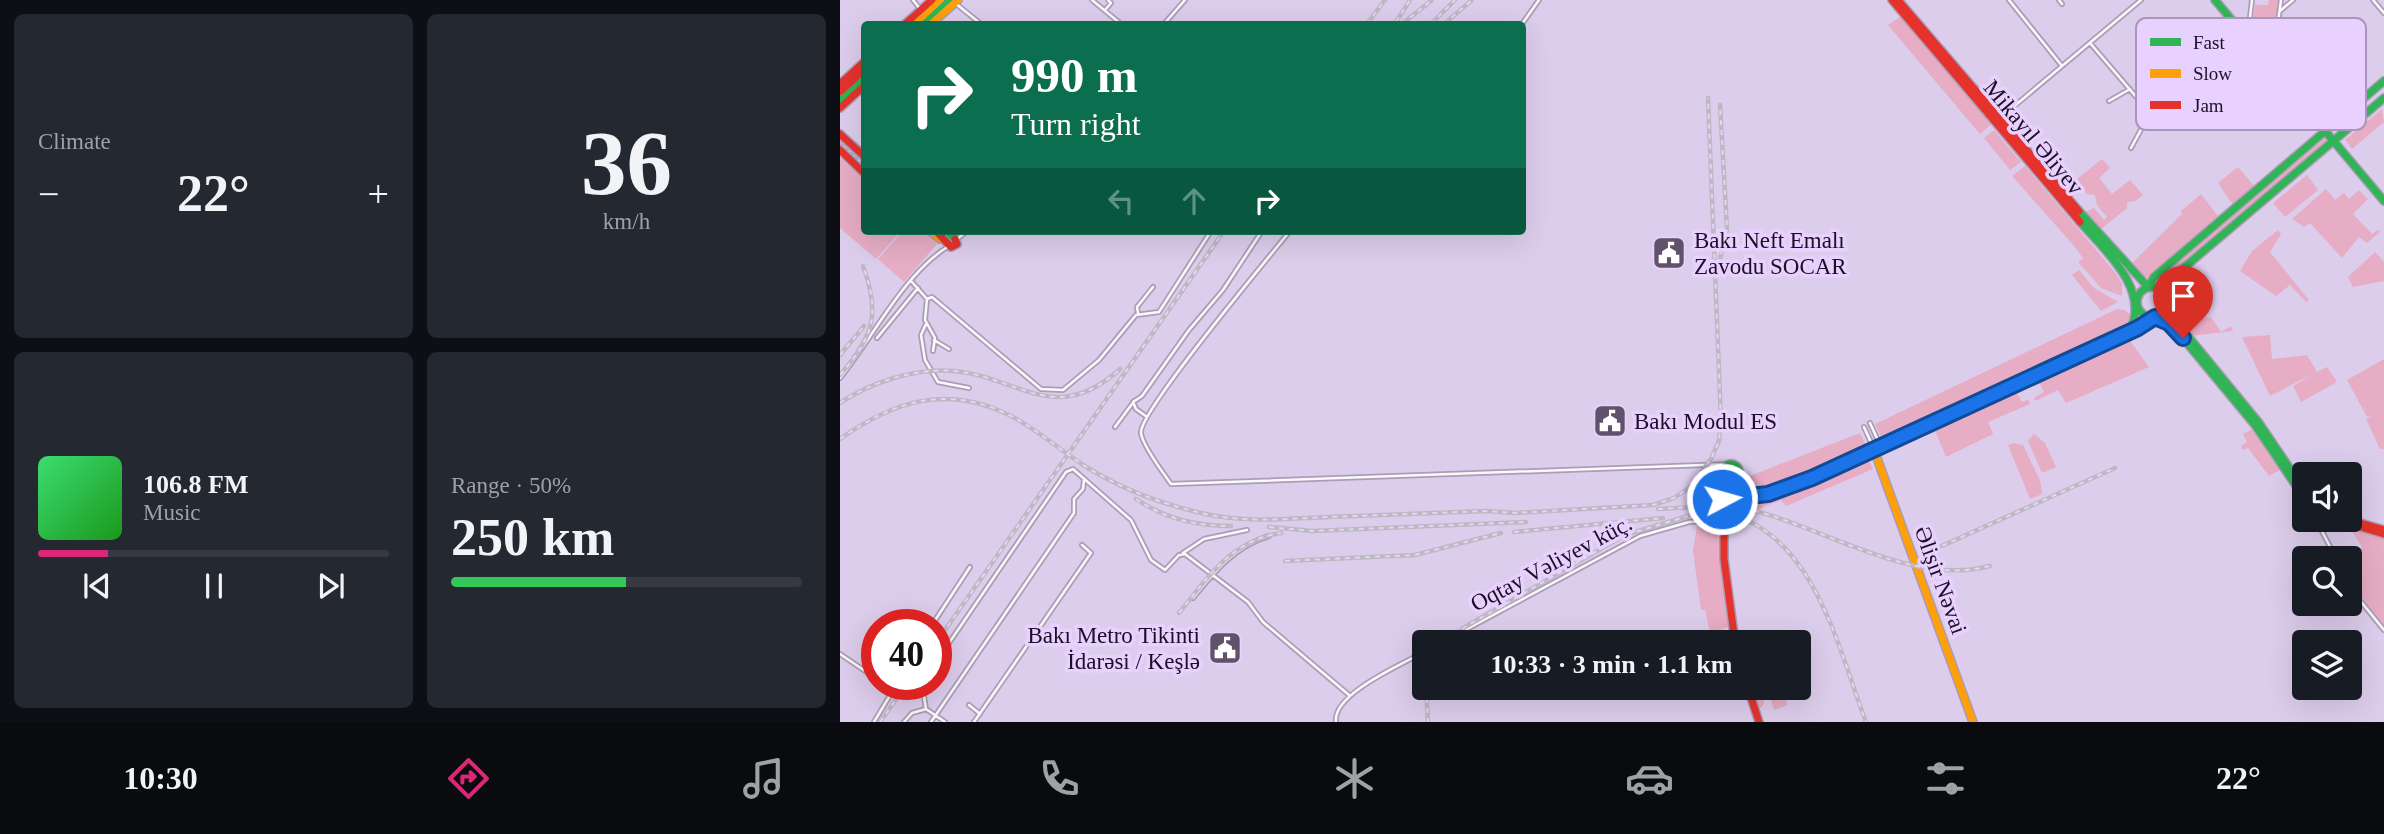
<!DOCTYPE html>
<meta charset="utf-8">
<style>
body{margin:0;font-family:Georgia,serif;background:#242831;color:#f1f3f6;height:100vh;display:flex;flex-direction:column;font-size:26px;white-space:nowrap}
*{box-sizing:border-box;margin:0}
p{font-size:23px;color:#9ea1a6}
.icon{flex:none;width:38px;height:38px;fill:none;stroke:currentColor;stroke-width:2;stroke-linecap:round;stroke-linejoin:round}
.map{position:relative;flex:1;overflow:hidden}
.details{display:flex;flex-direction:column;gap:14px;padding:14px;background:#0d0f14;width:840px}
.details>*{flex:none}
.guide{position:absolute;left:21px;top:21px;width:665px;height:214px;border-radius:7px;box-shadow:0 7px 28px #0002;background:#0b6e4f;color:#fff;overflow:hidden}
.fabs{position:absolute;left:1452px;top:462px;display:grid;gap:14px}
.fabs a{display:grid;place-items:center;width:70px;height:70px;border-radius:7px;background:#171b24;box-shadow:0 7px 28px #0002;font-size:35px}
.speed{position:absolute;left:21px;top:609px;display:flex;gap:14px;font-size:35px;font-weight:700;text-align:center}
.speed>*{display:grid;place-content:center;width:91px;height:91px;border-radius:50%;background:#171b24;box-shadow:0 7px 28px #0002;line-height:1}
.speed .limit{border:10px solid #d22;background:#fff;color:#111}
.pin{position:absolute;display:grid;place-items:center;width:60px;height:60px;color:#fff;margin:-72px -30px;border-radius:50% 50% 50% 0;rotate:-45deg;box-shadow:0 0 7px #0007}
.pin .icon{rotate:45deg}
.me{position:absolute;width:77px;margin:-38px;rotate:84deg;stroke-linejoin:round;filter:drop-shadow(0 0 5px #0008)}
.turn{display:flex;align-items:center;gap:24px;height:147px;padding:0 35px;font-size:32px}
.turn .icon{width:91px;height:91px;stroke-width:2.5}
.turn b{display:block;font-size:49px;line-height:60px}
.lanes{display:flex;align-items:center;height:66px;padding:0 35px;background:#0003;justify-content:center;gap:35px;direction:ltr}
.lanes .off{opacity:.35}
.big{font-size:52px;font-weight:800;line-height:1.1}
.details .card{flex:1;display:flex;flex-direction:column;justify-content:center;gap:10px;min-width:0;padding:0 24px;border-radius:10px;background:#242831}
.details .dial{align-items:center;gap:0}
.dial b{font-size:91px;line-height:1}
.song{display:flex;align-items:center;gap:21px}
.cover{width:84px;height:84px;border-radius:10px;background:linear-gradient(135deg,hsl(140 70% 55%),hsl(120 70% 35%))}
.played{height:7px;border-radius:4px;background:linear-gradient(90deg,#db2777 20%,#363941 20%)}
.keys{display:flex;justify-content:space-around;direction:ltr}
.heat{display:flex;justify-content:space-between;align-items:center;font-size:38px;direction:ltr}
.charge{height:10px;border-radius:5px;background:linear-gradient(90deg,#34c759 50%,#363941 0)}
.details .tiles{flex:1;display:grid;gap:14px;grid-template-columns:repeat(2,1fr)}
.trip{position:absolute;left:572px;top:630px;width:399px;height:70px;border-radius:7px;background:#171b24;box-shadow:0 7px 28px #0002;font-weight:800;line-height:70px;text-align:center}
.tab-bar{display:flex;height:112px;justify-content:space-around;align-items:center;background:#090b0e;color:#9ea1a6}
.tab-bar .icon{width:49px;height:49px}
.tab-bar .selected{color:#db2777}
.tab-bar b{font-size:32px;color:#f1f3f6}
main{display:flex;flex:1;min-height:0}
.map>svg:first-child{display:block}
.green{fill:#e6adc4}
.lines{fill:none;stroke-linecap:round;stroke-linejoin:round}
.secondary-tunnel{stroke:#b6a7c4;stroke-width:4.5;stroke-dasharray:4.5 2;stroke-linecap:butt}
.street-casing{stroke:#aa9db5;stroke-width:6}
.fast-casing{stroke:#aa9db5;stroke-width:10}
.slow-casing{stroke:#aa9db5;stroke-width:10}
.jam-casing{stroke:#aa9db5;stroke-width:10}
.street{stroke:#faf8fc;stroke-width:2.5}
.fast{stroke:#30b455;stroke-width:7}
.slow{stroke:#ff9f0a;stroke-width:7}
.jam{stroke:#e5322d;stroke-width:7}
.rail-casing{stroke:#bdb9c1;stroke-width:4.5}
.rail{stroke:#e8d0ff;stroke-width:2;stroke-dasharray:5;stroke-linecap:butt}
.route-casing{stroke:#114b97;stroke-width:18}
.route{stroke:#1a73e8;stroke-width:12}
.labels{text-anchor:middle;stroke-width:7;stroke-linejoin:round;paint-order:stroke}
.street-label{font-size:23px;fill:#1b1024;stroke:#e8d0ff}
.poi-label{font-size:23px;fill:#1b1024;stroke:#e8d0ff;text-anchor:start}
.key{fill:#e8d0ff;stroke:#aa96bd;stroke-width:2}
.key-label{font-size:19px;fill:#1b1024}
</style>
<main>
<section class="details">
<div class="tiles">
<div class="card"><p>Climate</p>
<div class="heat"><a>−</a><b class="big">22°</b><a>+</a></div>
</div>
<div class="card dial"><b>36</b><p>km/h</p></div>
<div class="card">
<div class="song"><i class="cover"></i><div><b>106.8 FM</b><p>Music</p></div></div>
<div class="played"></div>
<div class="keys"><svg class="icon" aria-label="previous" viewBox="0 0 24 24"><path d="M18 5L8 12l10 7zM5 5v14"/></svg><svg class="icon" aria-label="pause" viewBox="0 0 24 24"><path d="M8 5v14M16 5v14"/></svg><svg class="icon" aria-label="next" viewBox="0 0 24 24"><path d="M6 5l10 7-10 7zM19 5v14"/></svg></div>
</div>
<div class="card"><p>Range · 50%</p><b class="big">250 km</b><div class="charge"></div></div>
</div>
</section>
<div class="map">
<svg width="1544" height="722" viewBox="0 0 1544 722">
<rect width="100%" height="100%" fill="#ddcdec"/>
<path class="green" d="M1429 0H1438L1433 57 1429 58 1408 34 1412 29 1415 5H1428Z
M1060 17 1066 20 1153 123 1140 134 1048 25Z
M1542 109 1544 122 1512 149 1505 140Z
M1154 130 1181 162 1170 170 1144 138Z
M1485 138 1488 143 1336 269H1332V265Z
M0 158 24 179V231H61L36 259 0 228Z
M1262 159 1270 168 1259 178 1272 194 1290 180 1303 195 1295 201 1287 202V208L1260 230 1245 212 1254 208 1264 220 1267 217 1257 205 1255 195 1247 194 1236 180Z
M1185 166 1274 271 1282 283V296L1261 288 1238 262 1243 258 1234 246 1172 176Z
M1398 167 1415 187 1393 205 1378 183Z
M1467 175 1478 190 1445 217 1433 203Z
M1486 189 1495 200 1504 193 1509 199 1519 190 1528 199 1513 214 1532 234 1538 230 1540 232 1527 243 1519 237 1502 258 1470 223 1464 227 1452 219Z
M1361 194 1378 216 1307 277H1302L1291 264 1342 214 1341 211Z
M1438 230 1441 234 1430 252 1469 300 1466 302 1450 285 1436 296 1400 271 1412 251Z
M63 231H82L97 244 64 282 38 259Z
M1535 252 1544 262V281L1513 287 1508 277Z
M1239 270 1254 288 1278 302 1261 311 1232 275Z
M1277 309 1285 310 1291 315 1292 321 1285 330 1043 441 1035 424Z
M1371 317 1381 332 1391 326 1393 331 1351 336 1340 322Z
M1430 335 1432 359 1467 355 1477 372 1487 367 1497 382 1461 402 1453 386 1473 374 1430 396 1402 337Z
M1288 338 1309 367 1226 403 1218 390 1195 401 1194 398 1204 392 1199 383 1200 378Z
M1544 359V449H1540L1526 419 1534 414 1527 417 1507 380Z
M1175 390 1182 402 1188 400 1190 404 1148 422 1153 434 1106 457 1094 428Z
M1412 429 1440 470 1429 476 1408 448 1403 450 1401 446 1407 442 1403 434Z
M1020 433 1028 449C998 463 923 507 891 489L893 483 902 479Z
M1194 434 1205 443 1216 467 1202 473 1188 441Z
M1174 443 1183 445 1200 480 1202 494 1190 499 1168 445Z
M1027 458 1033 469 946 506 941 500 918 509 888 503 921 498 967 485Z
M877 525 889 627 870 633 865 610H861L853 551 857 526Z
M1512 527 1544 537V626L1510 582V562L1522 547 1510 528Z
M911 688H943L947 705 934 710 929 694 923 696 924 704 918 711Z"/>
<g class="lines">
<path class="secondary-tunnel" d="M0 139 24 161
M0 144 24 166"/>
<defs>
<path id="street" d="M73 0 81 10
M252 0 281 24
M1169 0 1222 66
M1219 0 1222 4
M1533 0 1544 13
M115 3 141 24
M265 10 271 3 268 0
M1440 11 1453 0
M324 24 345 0
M660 24H662
M682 24 699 0
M1404 33 1409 26 1412 0
M1250 43 1310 113 1314 127
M1432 66 1441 0
M1269 101 1290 89
M1160 118 1301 0
M1291 148 1310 113
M450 231C429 257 298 413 301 433 302 445 324 474 331 484L891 464
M116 240 127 231
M72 282 87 299
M87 299 92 297 201 389 223 390 259 360 296 315 319 312 371 231
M87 299 85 320 95 338 93 351
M298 313 297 307 313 287
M86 324 81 335 85 360 98 382 129 388
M37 338 78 288
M94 340 109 349
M0 378C33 338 64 273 109 246
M307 417 296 409 293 402 302 396 349 330 383 290 422 231
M1030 423 1041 447
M275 427 292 404
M1024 427 1034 449
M1476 520 1496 558
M343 553 364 539 407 530
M1510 588 1544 630
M353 598C375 571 395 546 429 536
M92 625 130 567
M603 642 800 536 849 522 881 520
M0 654 37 679
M96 662 226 472 233 469 291 520 311 560 325 570 339 555 345 554 408 602 423 622 509 695
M82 684 86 709 105 722
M129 705 140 714
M34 722 49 697 51 684
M64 722 72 713 86 709
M91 722 234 513V499L243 489 244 480
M134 722 251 553 242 545
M496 722C492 694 563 664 584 652"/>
<path id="fast" d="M1375 0 1544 201
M84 24 110 0
M0 101 24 79
M1239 211 1308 287 1314 277 1544 81
M1240 222C1264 249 1311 290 1290 330
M107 231 115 239
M1297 302a15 15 0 1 1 30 0a15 15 0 1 1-30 0Z
M1224 362 1298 328 1315 317 1332 325 1415 425 1465 499
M883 472a8 8 0 1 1 16 0a8 8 0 1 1-16 0Z
M1465 491 1419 423 1333 318C1326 298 1326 287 1340 271L1544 98"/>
<path id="slow" d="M74 24 100 0
M91 24 118 0
M90 231 100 239
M1034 450 1133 722
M882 499 928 494 977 476 1224 362"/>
<path id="jam" d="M1052 0 1240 222
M1058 0 1239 211
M65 24 92 0
M0 84 24 62
M0 92 24 70
M0 108 24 86
M0 134 24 156
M0 150 24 173
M96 231 111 247 117 244 115 239
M884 475V559L895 642
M1497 520 1544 534
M1510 520 1544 530
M908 688 919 722"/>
</defs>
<use href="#street" class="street-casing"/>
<use href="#fast" class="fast-casing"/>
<use href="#slow" class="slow-casing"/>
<use href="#jam" class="jam-casing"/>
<use href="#street" class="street"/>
<use href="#fast" class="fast"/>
<use href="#slow" class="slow"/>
<use href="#jam" class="jam"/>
<defs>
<path id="rail" d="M556 22 570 0
M527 24 545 0
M562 24 592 0
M591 24 615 0
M604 24 632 0
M879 264 887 229 880 105
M0 355 24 326
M0 375C33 337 41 315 23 266
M0 403C31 382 75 368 113 371 178 376 215 428 280 369
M0 439C54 401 106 384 169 415 197 429 221 451 248 468 282 489 322 504 361 513 402 523 446 519 488 517 541 515 594 513 647 511L675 513 813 505 834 498 853 485 871 459 879 441 881 421 868 98
M296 499C325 519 356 526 391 526
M885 505C969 515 1064 589 1150 566
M818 509C836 508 854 506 872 509 973 526 995 640 1026 722
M429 527 472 531 686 522
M674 532 823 518
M1084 554 1275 468
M445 561 575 555 661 533
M339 613C368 577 392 540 441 533
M607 642 625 627 785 535 848 516
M96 643 384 231
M586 688 588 722
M40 722 67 684"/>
</defs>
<use href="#rail" class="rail-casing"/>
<use href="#rail" class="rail"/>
</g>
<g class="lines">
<defs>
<path id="route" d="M882 499 928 494 972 478 1298 328 1315 317 1329 323 1343 338"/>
</defs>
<use href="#route" class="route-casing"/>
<use href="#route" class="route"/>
</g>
<defs>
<symbol id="civic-square" viewBox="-11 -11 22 22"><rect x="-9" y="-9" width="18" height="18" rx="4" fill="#5f526a" stroke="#e8d0ff"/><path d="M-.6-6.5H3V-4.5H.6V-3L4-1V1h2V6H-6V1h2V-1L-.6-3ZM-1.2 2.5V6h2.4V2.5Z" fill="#fff"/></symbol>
</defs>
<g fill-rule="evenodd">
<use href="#civic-square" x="810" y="234" width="38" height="38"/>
<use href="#civic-square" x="751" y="402" width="38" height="38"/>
<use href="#civic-square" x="366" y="629" width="38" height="38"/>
</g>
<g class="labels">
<g class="street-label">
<text transform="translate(1194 137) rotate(50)" y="8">Mikayıl Əliyev</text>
<text transform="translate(711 563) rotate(-28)" y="8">Oqtay Vəliyev küç.</text>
<text transform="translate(1101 580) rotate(70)" y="8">Əlişir Nəvai</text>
</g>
<g class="poi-label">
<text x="854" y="248">Bakı Neft Emalı<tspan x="854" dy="26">Zavodu SOCAR</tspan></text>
<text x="794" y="429">Bakı Modul ES</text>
<text x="360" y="643" text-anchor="end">Bakı Metro Tikinti<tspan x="360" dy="26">İdarəsi / Keşlə</tspan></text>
</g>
</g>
<rect x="1296" y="18" width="230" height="112" rx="10" class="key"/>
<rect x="1310" y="38" width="31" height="8" fill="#30b455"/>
<rect x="1310" y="69" width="31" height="9" fill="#ff9f0a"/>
<rect x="1310" y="101" width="31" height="8" fill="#e5322d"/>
<g class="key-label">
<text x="1353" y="49">Fast</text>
<text x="1353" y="80">Slow</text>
<text x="1353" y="112">Jam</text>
</g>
</svg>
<div class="fabs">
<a><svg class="icon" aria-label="sound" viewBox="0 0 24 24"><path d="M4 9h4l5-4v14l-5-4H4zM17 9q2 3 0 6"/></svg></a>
<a><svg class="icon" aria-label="search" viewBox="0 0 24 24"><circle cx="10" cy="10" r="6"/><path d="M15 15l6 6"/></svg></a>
<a><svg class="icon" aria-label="layers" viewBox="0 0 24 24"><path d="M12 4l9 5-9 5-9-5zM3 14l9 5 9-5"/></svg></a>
</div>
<div class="speed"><div class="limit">40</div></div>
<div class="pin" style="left:1343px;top:338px;background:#d93025"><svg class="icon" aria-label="arrive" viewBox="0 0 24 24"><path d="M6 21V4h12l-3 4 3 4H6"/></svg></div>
<svg class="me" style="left:882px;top:499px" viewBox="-20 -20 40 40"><circle r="17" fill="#1a73e8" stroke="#fff" stroke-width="3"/><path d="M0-11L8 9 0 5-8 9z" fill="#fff"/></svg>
<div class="trip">10:33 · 3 min · 1.1 km</div>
<div class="guide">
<div class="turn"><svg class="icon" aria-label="right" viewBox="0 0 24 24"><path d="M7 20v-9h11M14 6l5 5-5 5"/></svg><div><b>990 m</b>Turn right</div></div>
<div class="lanes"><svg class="icon off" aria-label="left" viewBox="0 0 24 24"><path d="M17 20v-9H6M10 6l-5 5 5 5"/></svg><svg class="icon off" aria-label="ahead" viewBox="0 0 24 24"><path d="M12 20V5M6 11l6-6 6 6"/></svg><svg class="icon" aria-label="right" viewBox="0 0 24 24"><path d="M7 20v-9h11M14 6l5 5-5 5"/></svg></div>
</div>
</div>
</main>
<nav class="tab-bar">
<b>10:30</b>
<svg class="icon selected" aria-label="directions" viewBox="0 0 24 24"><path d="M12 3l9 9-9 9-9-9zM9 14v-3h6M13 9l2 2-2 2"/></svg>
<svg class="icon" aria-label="music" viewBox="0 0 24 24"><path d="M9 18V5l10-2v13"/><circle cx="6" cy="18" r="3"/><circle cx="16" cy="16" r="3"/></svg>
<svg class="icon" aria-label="phone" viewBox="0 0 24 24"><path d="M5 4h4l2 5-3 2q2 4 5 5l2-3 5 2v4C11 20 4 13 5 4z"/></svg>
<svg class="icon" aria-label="climate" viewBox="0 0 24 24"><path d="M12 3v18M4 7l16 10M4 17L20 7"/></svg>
<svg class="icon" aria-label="car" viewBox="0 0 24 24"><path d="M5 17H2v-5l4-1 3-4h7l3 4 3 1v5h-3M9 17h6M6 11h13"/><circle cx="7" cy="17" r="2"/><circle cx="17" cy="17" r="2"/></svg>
<svg class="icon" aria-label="filters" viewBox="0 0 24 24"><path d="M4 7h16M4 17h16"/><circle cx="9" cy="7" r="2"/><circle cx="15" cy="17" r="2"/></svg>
<b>22°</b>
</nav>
